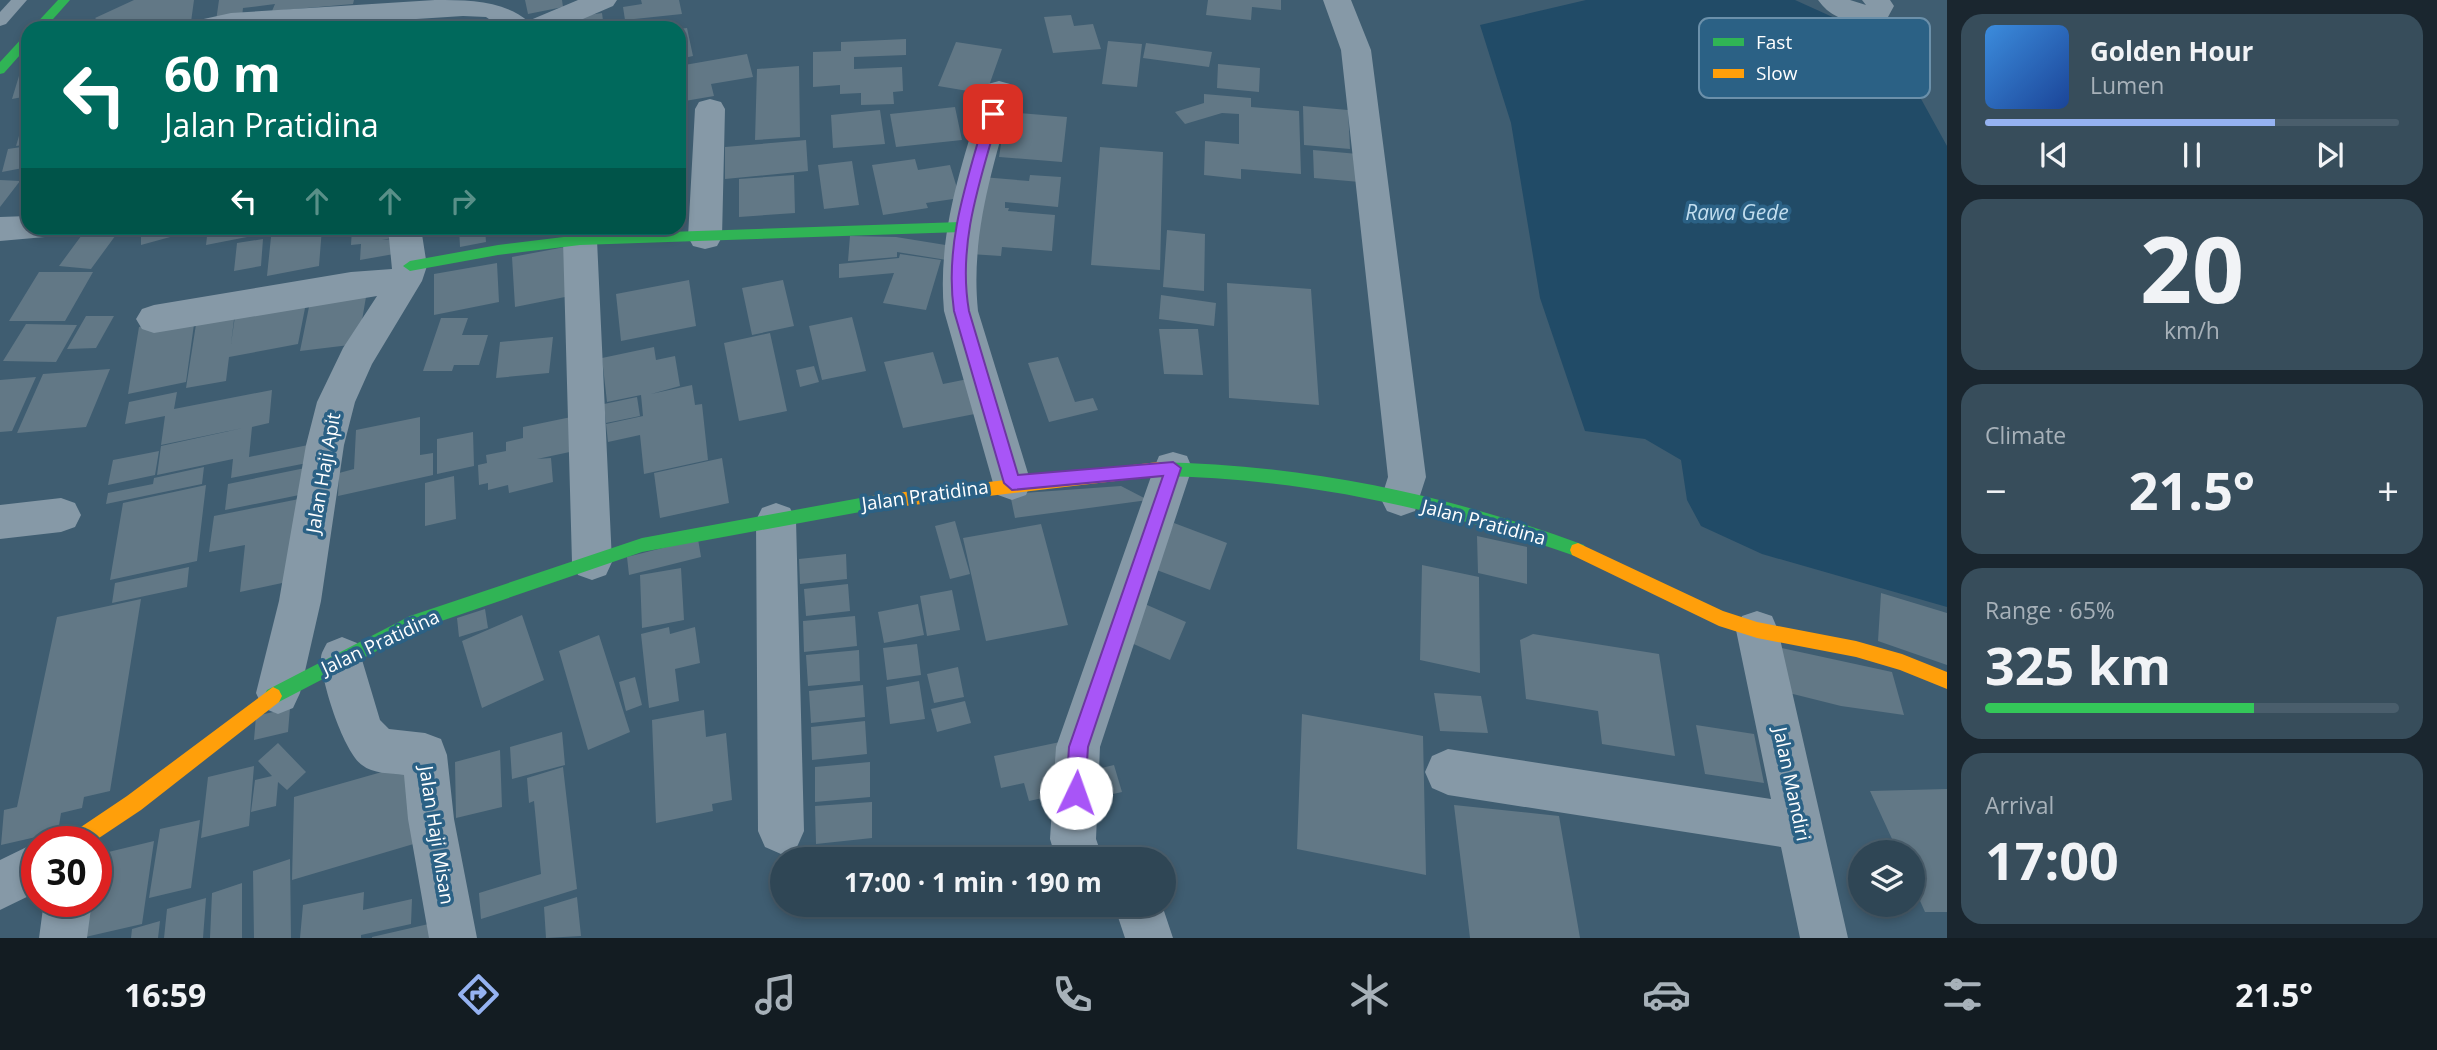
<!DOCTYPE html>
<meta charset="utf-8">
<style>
body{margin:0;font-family:"Open Sans",sans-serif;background:#374d5b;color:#f1f3f6;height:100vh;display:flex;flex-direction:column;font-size:26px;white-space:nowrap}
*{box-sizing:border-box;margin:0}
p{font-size:23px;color:#a7b1b9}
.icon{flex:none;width:38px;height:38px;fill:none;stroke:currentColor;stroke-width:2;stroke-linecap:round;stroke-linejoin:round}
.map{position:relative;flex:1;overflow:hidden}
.sheet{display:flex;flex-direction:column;gap:14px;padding:14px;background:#1a262f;width:490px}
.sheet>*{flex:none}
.hud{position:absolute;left:21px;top:21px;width:665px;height:214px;border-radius:21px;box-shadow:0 4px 10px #0003,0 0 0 2px #4a5e6c;background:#00695c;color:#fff;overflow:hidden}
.controls{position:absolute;left:1848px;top:840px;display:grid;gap:14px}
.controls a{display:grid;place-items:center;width:77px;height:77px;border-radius:50%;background:#2f4655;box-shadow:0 4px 10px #0003,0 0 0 2px #4a5e6c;font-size:35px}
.speed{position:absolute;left:21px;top:826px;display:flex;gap:14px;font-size:35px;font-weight:700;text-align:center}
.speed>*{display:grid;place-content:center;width:91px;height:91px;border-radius:50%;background:#2f4655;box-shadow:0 4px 10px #0003,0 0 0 2px #4a5e6c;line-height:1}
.speed .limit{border:10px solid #d22;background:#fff;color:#111}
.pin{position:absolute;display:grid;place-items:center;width:60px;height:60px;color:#fff;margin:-30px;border-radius:14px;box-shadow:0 4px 10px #0006}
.me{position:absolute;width:77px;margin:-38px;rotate:3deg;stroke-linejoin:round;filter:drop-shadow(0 0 5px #0008)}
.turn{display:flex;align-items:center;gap:24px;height:147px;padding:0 28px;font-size:32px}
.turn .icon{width:91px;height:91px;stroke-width:2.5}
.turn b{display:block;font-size:49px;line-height:60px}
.lanes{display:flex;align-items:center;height:66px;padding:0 28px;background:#0003;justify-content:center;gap:35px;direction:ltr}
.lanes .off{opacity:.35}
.big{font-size:52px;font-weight:700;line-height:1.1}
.sheet .card{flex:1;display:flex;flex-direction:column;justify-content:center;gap:10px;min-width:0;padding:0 24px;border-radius:21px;background:#374d5b}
.sheet .dial{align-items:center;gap:0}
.dial b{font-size:91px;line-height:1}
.song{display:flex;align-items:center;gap:21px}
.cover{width:84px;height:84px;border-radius:10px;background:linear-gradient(135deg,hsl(210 70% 55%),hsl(220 70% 35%))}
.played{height:7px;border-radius:4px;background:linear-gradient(90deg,#95b2f1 70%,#4a5e6c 70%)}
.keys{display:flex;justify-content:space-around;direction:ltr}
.heat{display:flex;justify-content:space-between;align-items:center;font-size:38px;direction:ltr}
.charge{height:10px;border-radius:5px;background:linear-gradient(90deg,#34c759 65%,#4a5e6c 0)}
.trip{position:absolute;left:770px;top:847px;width:406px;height:70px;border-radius:35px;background:#2f4655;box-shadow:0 4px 10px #0003,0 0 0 2px #4a5e6c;font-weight:700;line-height:70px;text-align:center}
.tabs{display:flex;height:112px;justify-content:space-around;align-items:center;background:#131c22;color:#a7b1b9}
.tabs .icon{width:49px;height:49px}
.tabs .current{color:#95b2f1}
.tabs b{font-size:32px;color:#f1f3f6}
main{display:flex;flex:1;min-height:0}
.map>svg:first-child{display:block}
.water{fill:#214b67}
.building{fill:#627886}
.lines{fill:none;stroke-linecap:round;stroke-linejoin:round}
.lane{fill:#8699a7;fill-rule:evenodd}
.street{fill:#8699a7;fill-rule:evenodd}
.fast{fill:#30b455;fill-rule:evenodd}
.slow{fill:#ff9f0a;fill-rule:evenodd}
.route{fill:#a855f7;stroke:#6d37a1;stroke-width:2}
.labels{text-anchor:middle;stroke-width:7;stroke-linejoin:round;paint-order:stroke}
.street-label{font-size:19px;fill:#fff;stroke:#2b6185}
.water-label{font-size:21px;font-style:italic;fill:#c1ddee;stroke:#2b6185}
.key{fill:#2b6185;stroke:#6b90aa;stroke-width:2}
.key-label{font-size:19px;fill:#fff}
</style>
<main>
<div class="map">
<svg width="1947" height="938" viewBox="0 0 1947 938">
<rect width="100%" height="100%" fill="#3f5d71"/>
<path class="water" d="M1586 0H1795L1848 24 1883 30 1947 146V607L1762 554 1701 526 1687 500 1681 460 1645 439 1585 431 1540 298 1511 123 1480 25Z"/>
<path class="building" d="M134 0H194L191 22 156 28H106L95 18Z
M219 0H354L353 4 272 11 275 4 243 8 242 17 216 21Z
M525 0H562L563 7 528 14Z
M641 0H679L682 14 625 20 623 7 642 4Z
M1208 0H1281V10L1252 7 1251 20 1206 15Z
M602 13 604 28H555L554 20Z
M1071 15 1074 26 1093 24 1101 49 1053 53 1044 17Z
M352 17 353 28H243Z
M384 17 383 28H360L361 20Z
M687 28 693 56 679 59V29Z
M906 39V55L854 57V69L902 67 903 91 893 92 894 104 861 105V93L840 94V85L813 87V52L841 51V42Z
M1108 41 1142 44 1137 87 1102 84Z
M956 42 1002 49 986 94 938 86Z
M1146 43 1212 52 1209 67 1143 58Z
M747 54 753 77 711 84 714 96 679 102V66Z
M1218 64 1260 68 1259 92 1217 88Z
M28 65V96L12 99 22 66Z
M799 66 800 137 755 140 757 69Z
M1204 94 1251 98V107L1299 111 1301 174 1241 169V179L1204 175 1205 141 1239 144V114L1222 113 1185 124 1175 112 1204 103Z
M1303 106 1348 110 1350 149 1304 145Z
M955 107 962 140 896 147 890 114Z
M27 109 28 144 16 146Z
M880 110 885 144 833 148 831 115Z
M1006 112 1067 117 1062 162 999 157Z
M683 125 687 168 679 169V126Z
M806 140 808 171 725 179V147Z
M28 146V167L2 172 8 149Z
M1100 147 1163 152 1160 270 1091 265Z
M1313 150 1358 154 1360 182 1314 178Z
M915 159 918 170 950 165 960 198 926 203 928 208 883 215 872 165Z
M852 161 859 205 824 209 818 165Z
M27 168 28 196 19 198Z
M794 175 795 213 739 217V179Z
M1030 175 1061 177 1058 207 1005 202V208H1009L1008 211 1055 215 1052 251 1002 247 1001 256 970 254 982 177 1029 181Z
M0 180 20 181 0 207Z
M87 228H121L91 269 59 266Z
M141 228H203L141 245Z
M208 228H262V234L206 245Z
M322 228 319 266 267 276 271 237Z
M352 228H392V238L382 240 394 239V254L360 260 361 244 351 245Z
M459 228H485L486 242 460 247Z
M1167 230 1205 234 1204 291 1163 287Z
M850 236 896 237 958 247 953 261 897 252V257L848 261Z
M263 239 261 266 234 271 237 243Z
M565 247 570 296 515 307 512 257Z
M900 254 941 260 926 310 883 303 894 273 839 278V264L899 258Z
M497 263 499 302 434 315V274Z
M39 272H93L65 321H9Z
M689 280 696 326 621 341 616 294Z
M783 280 794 326 752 335 742 288Z
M1227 283 1311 289 1319 405 1229 398Z
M367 291 358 344 300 351 311 297Z
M1161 295 1216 303 1214 326 1159 319Z
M306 303 298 344 229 357 226 381 186 388 197 318 235 311 231 344 236 309Z
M86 316H114L96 348 67 349Z
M195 317 186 382 128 394 139 327Z
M852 317 866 371 822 380 809 326Z
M441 318H468L462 335H488L479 365H454L452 371H423Z
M26 324 77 325 56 362 3 361Z
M1159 329H1198L1203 375 1164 374Z
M770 333 787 411 739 421 724 343Z
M553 337 549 373 496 378 500 342Z
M654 347 656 360 675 356 680 386 651 394 692 385 695 405 702 404 708 460 644 474 640 435 608 442 606 424 643 416 641 395 607 402 602 358Z
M933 352 943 384 978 377 990 411 903 428 884 362Z
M1058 357 1075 402 1093 398 1098 410 1049 422 1028 363Z
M814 366 819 382 800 387 796 370Z
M110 369 86 427 17 433 43 374Z
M36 377 12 431 0 432V380Z
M272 390 269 423 252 427 249 457 318 443 317 461 231 478 233 459 157 475 161 446 243 428 161 445 165 416 125 424 129 402 177 392 174 409Z
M637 397 640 416 606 423 604 404Z
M576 416 579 450 537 459 551 458 553 482 509 493 508 485 488 490V483L479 485 478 465 487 463 486 455 506 451V442L523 438V427Z
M420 417V455L433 453V475L338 496 339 473 354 469 356 430Z
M473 432 474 466 437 474V439Z
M159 451 155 475 108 485 113 460Z
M722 458 729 503 660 518 654 473Z
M204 467 202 484 106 504 108 493 153 484 154 478Z
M310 467 309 493 225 510 228 484Z
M454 476 456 519 425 526V483Z
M206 485 197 561 110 580 123 503Z
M1121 486 1148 500 1015 518 1010 494Z
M309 497 301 579 240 592 245 545 209 552 214 516Z
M955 521 970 574 950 579 935 526Z
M1174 523 1227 543 1210 590 1154 569Z
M1041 524 1068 625 986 641 963 538Z
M1477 536 1527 547V584L1478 573Z
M698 539 701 557 629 575 627 557Z
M846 554 847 579 800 584 799 559Z
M1422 565 1479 577 1480 673 1420 660Z
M189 567 187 587 112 603 115 583Z
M681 568 684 620 642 628 640 575Z
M848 584 850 611 806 616 804 589Z
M952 590 960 630 927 636 920 596Z
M1881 593 1947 613V665L1878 641Z
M141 599 110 791 84 797 82 808 61 813 58 832 1 845 4 810 17 807 57 617Z
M1138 601 1186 622 1170 660 1120 638Z
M918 604 924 635 884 643 878 612Z
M485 609 488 628 459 637 457 618Z
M522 615 544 680 482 708 462 641Z
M855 616 857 646 804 652 803 621Z
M669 627 670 634 695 627 700 663 675 669 679 701 649 708 641 634Z
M1533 634 1659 654 1675 756 1602 744 1598 711 1526 699 1520 640Z
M599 635 630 732 588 750 559 651Z
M917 644 921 675 887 680 883 648Z
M1777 647 1892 672 1904 715 1841 706 1785 692Z
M859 650 860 681 808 686 806 655Z
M958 667 964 697 934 703 927 674Z
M635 677 642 705 626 711 619 682Z
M919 681 925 719 890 724 886 687Z
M863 685 865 717 811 723 809 691Z
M1434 693 1481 696 1488 733 1440 731Z
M965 701 971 723 937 732 931 709Z
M290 708 288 732 254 740 256 716Z
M704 710 706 737 726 733 732 800 712 804 713 811 656 823 652 720Z
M1302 714 1423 736 1426 875 1297 849Z
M865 721 867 754 812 760 811 727Z
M1696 725 1754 734 1764 783 1705 774Z
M562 732 565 765 512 779 510 747Z
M1060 742 1069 792 1029 801 1024 783 1001 788 994 756Z
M278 743 306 772 287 790 278 782 276 806 251 812 255 780 272 776 258 761Z
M500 750 502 807 456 818 455 762Z
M424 760 427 840 292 880 294 797Z
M870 762V797L815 802V767Z
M1114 765 1122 792 1100 797 1093 770Z
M254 766 249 826 201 838 208 777Z
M563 767 577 889 481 919 479 893 541 874 534 801 529 803 527 778Z
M1947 789V912H1925L1913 885V852H1898L1870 791Z
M872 802V838L816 844 815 806Z
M1454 805 1559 816 1580 938H1470Z
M200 820 191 888 149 898 160 829Z
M154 841 142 924 81 938 87 901H96V855Z
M290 859 291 938H254L253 871Z
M242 883V938H210L212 893Z
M364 892 363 910 412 899 411 924 361 935V938H300L303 905Z
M577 897 581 936 546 938 544 907Z
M206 898 203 938H164L167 909Z
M446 920V938H372V937Z
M160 921 158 938H131L132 929Z"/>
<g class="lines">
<path class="lane" d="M11 0H27L6 24 0 26V12Z"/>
<path class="street" d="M435 0C469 0 502 0 528 21L578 0H617L613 6 562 28H502L486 17 463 16 277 28H186L190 22 231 13Z
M1323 0H1351L1371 50 1426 477 1415 511 1401 516 1387 511 1381 499 1388 477 1341 50Z
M1818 0H1850L1866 5 1862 0H1890L1894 6 1888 17C1863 27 1834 23 1818 0Z
M999 81 1010 84 1014 91C994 164 970 234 978 311L1031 483 1026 495 1012 500 998 495 993 483 944 311C937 234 962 164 984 91L988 84Z
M710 99 721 102 725 109 722 237 717 246 705 249 693 246 688 237 695 109 699 102Z
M28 216V228H49L45 237 0 241V217Z
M388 228H421L427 266 422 281 372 364 355 402 344 445 321 601 300 693 293 708 278 714 263 708 256 693 279 601 306 445 317 402 343 348 377 296 154 333 142 329 136 319 142 309 154 305 351 272 392 269Z
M580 228 592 231 597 240 612 562 606 575 592 580 578 575 572 562 563 240 568 231Z
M1173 452 1187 456 1192 468 1100 747 1096 839 1103 859H1056L1050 839 1056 747 1154 468 1159 456Z
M61 498 75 503 81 515 75 527 61 532 0 539V505Z
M776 503 790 508 796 520 804 831 797 847 781 854 765 847 758 831 756 520 762 508Z
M1757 611 1772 616 1778 630 1848 938H1800L1781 847 1448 795 1432 788 1425 772 1432 756 1448 749 1771 799 1736 630 1742 616Z
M342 637 357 643 380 720 389 729 425 733 441 739 447 755 454 819 477 938H429L408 819 404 775C390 773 373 774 362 765 343 751 321 681 321 658 321 653 325 647 327 643Z
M37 842V892L0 910V860Z
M44 901H92L87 938H39Z
M1114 905H1162L1173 938H1125Z"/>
<path class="fast" d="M58 0H70L45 28H32Z
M28 35V46L4 73 0 74V62L24 36Z
M961 222 968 227 961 232 580 245 498 255 410 271 403 266 410 261 498 245 580 235Z
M1158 462C1305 465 1446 494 1584 545L1586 550 1584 555 1578 557C1441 509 1304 478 1158 476L1152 474 1150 469 1152 464Z
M871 496 877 498 879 503 877 508 871 510 642 552 421 628 273 705 267 702 264 696 267 690 410 616 642 538Z"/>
<path class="slow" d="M1158 462 1164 464 1166 469 1164 474 1158 476 871 510 865 508 863 503 865 498 871 496Z
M1578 543 1723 611 1757 622 1856 641 1902 654 1947 672V689L1900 670 1856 657 1757 638 1719 626 1572 555 1570 550 1572 545Z
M273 687 279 690 282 696 279 702 141 810 93 842H67L69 835 127 796Z"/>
</g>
<path class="route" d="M993 109 999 114C981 178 957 243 969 311L1018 475 1173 462 1181 468 1088 747 1085 793 1082 800 1076 802 1069 800 1066 793 1069 747 1163 476 1012 490 1004 483 954 311C944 243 968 178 986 114Z"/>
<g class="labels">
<g class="street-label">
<text transform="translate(323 473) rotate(-80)" y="7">Jalan Haji Apit</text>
<text transform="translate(925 495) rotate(-8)" y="7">Jalan Pratidina</text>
<text transform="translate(1484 522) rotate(15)" y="7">Jalan Pratidina</text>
<text transform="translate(380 642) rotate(-25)" y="7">Jalan Pratidina</text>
<text transform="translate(1792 784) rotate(78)" y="7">Jalan Mandiri</text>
<text transform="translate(437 835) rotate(81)" y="7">Jalan Haji Misan</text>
</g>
<g class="water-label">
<text x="1737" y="220">Rawa Gede</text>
</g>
</g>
<rect x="1699" y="18" width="231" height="80" rx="10" class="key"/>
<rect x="1713" y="38" width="31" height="8" fill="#30b455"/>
<rect x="1713" y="69" width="31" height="9" fill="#ff9f0a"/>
<g class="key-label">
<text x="1756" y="49">Fast</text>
<text x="1756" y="80">Slow</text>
</g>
</svg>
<div class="controls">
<a><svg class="icon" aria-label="layers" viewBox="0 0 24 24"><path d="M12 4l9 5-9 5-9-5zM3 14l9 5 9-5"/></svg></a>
</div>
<div class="speed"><div class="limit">30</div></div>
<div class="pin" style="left:993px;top:114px;background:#d93025"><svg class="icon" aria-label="arrive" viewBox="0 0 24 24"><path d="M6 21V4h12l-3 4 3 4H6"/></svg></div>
<svg class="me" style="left:1076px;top:793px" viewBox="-20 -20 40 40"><circle r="19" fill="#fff"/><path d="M0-13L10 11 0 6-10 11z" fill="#a855f7"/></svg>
<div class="trip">17:00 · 1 min · 190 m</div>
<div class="hud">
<div class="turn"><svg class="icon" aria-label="left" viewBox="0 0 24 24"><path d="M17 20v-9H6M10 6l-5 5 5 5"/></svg><div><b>60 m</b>Jalan Pratidina</div></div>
<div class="lanes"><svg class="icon" aria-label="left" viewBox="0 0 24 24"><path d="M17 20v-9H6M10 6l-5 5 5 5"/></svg><svg class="icon off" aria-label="ahead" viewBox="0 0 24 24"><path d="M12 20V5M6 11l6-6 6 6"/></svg><svg class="icon off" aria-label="ahead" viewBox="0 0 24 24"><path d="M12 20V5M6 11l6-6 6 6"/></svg><svg class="icon off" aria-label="right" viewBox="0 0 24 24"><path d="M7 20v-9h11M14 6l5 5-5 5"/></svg></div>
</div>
</div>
<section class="sheet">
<div class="card">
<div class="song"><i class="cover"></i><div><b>Golden Hour</b><p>Lumen</p></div></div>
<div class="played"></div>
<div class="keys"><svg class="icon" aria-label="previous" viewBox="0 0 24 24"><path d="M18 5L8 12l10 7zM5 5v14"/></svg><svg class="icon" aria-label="pause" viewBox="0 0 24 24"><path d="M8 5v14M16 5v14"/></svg><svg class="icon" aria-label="next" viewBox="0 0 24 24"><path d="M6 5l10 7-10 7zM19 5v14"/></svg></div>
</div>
<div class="card dial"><b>20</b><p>km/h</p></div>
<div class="card"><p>Climate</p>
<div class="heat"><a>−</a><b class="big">21.5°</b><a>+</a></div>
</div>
<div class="card"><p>Range · 65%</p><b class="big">325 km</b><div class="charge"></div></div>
<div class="card"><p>Arrival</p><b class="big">17:00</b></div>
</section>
</main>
<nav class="tabs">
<b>16:59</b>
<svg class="icon current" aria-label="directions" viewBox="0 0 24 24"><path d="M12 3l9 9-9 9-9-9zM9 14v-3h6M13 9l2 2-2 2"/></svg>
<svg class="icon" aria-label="music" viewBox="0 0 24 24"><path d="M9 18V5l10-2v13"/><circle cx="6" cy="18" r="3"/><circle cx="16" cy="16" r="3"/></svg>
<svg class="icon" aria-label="phone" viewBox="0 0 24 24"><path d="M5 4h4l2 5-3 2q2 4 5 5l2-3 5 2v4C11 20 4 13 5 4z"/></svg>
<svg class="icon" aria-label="climate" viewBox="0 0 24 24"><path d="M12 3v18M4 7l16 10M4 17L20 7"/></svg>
<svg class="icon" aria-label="car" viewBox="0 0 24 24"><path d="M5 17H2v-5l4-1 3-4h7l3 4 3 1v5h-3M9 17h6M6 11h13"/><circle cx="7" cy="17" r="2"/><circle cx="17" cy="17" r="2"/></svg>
<svg class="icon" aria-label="filters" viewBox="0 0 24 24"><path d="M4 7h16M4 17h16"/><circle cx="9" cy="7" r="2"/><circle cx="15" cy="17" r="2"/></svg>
<b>21.5°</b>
</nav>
